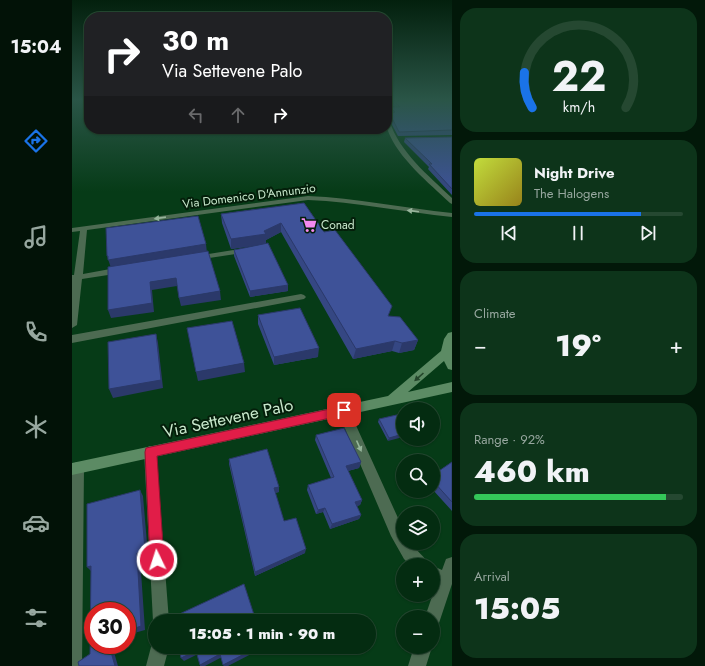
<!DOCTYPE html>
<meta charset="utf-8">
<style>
body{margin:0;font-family:Jost,sans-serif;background:#0d341a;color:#f1f3f6;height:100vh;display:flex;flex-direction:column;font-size:15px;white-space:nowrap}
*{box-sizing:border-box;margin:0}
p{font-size:13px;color:#97a79f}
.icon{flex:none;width:22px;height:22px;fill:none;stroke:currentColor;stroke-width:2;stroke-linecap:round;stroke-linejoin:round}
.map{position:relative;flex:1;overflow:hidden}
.drawer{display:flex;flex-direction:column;gap:8px;padding:8px;background:#021809;width:253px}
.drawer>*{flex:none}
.guide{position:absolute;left:12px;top:12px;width:308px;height:122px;border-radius:16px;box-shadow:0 1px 3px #0004,0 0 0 1px #254831;background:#202124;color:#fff;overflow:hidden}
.controls{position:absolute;left:324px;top:402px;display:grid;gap:8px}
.controls a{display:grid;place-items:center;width:44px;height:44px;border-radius:50%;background:#042c11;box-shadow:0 1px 3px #0004,0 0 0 1px #254831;font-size:20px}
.speed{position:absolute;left:12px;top:602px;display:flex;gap:8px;font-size:20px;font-weight:700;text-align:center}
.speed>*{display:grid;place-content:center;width:52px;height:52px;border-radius:50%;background:#042c11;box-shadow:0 1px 3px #0004,0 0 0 1px #254831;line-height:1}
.speed .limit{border:6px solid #d22;background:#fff;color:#111}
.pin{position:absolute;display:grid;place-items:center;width:34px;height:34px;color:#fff;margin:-17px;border-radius:8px;box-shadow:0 2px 6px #0006}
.me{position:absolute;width:44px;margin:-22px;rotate:356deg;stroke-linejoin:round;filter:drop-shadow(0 0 3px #0008)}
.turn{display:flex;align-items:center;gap:14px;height:84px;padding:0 12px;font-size:18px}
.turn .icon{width:52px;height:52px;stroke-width:2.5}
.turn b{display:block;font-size:28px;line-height:34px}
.lanes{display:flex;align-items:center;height:38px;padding:0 12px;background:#0003;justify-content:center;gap:20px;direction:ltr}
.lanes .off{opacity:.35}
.big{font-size:30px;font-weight:800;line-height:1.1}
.drawer .tile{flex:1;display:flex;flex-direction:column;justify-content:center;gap:6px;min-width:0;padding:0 14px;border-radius:16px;background:#0d341a}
.drawer .dial{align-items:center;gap:0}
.dial svg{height:104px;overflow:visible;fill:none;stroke:#254831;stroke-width:7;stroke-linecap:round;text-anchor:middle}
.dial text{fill:#f1f3f6;stroke:none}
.song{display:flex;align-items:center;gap:12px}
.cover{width:48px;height:48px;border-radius:6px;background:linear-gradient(135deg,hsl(70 70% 55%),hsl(50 70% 35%))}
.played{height:4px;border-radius:2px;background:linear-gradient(90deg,#1a73e8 80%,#254831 80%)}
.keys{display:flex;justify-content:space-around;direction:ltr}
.heat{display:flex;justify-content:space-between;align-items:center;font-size:22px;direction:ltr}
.charge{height:6px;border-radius:3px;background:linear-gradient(90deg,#34c759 92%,#254831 0)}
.trip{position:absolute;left:76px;top:614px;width:228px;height:40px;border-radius:20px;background:#042c11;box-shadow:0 1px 3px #0004,0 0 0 1px #254831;font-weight:800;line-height:40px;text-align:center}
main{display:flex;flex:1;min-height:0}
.menu{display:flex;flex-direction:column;width:72px;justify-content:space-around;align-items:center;background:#021207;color:#97a79f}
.menu .icon{width:28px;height:28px}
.menu .current{color:#1a73e8}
.menu b{font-size:18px;color:#f1f3f6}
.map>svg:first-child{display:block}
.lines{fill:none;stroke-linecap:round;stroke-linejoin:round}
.street{fill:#4d6b52;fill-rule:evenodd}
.secondary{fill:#5c8b64;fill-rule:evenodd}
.wall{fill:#354783}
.shaded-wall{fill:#2b396a}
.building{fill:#3e5298;stroke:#2b396a}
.oneway{fill:#96b59b}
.oneway2{fill:#23442a}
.route{fill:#e11d48;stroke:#92132f}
.labels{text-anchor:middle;stroke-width:4;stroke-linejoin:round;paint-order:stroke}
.far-street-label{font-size:12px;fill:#c7e7cb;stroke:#041e0a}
.far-poi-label{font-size:12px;fill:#c7e7cb;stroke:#041e0a;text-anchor:start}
.near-street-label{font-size:17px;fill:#c7e7cb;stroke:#041e0a}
</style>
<main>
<nav class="menu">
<b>15:04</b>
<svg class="icon current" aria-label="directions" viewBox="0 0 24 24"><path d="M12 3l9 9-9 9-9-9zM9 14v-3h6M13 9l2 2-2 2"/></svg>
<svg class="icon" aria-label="music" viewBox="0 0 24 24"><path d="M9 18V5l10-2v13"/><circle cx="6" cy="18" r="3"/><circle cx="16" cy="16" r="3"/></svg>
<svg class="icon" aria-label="phone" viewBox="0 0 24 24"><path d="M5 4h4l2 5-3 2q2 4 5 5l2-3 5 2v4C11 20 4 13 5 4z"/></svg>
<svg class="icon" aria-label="climate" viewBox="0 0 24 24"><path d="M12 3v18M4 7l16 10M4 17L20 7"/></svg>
<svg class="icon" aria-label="car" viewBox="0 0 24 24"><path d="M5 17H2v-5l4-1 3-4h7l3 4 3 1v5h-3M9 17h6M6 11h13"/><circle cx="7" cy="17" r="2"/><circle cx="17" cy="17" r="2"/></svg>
<svg class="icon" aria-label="filters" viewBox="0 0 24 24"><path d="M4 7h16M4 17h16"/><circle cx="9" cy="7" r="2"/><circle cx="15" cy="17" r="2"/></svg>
</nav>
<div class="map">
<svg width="380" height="666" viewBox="0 0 380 666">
<rect width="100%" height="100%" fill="#063b17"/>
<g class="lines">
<path class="street" d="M315 119 317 120C328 153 356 175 380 198V204L378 203C357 183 326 158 316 131 314 127 315 123 315 119Z
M236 196C284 198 332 208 380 213V217C332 212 284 202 236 200L15 230 11 274 49 267 53 270 49 273 10 279 5 325 0 328V275H2L8 231 0 232V228Z
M174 248H177V252L124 260 120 258 124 256Z
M229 294 232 295 234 297 232 299 0 343V335Z
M271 405 275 406 277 410 331 529V543H339C344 551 353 556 357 565H338L332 559 319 536 265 410 267 406Z
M78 446 83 448 84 452 97 621H83V627L81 621 72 452 73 448Z
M5 462 10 464 12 468 10 666H0V464Z
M380 557V584L367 623 361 625V617H353L364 585 361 583V566L370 570 374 559Z
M83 640V647H97L92 666H74L79 647Z
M342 647H360L354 666H336Z"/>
<path class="secondary" d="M380 332V370L376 369 372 361 336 392 380 382V392L0 475V463L316 396 369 351 372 339 376 333Z"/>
</g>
<path class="wall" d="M328 99H380V135L326 136 317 119 318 114H320L317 112 318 107H323L321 106 322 101H330Z
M380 137V195L379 194 356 169 357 167 332 142 333 138Z
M232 203 252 232 317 316 346 340 342 350 327 353 320 351 281 359 209 232 194 240V244L159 249 150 223 149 214Z
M162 250 216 285V291L178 297 162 256Z
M186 315 246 357 202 365 186 324Z
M329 414 316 441 306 422 307 419Z
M244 435 289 462 287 468 276 471 290 500 288 505 285 506 289 515 287 519 258 529 251 512 244 514 235 490 236 485 259 478 243 440Z
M157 459 207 492 203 493 212 521 233 553 183 576 157 464Z
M380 462V511L361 490V475Z"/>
<path class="shaded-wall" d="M209 223V232L194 240V244L159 249V239L192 231Z
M134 244 135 253 39 268 35 256Z
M104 278 105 286 80 290 82 312 39 318 36 310 78 282Z
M216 285V291L178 297V291Z
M148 291 149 300 109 306 107 298Z
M84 334 86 343 91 388 41 398 37 389Z
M346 340 342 350 327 353 330 343Z
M323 341 320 351 281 359 284 349Z
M247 348 246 357 202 365V357Z
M172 363 173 372 126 381 124 372Z
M331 434V437L316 441 317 438Z
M289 462 287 468 272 472 274 466Z
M207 487V492L202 493V488Z
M68 490 71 496 76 555 68 557 73 630 55 635V631L65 553Z
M290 500 288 505 281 507 283 502Z
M253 508 251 512 244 514 246 510Z
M289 515 287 519 258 529 260 524Z
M234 549 233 553 183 576V572Z
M19 566 20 572 15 567Z
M37 645H40L46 666H43Z
M186 647H191V648L156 666H152L151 665Z
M124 651 126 654 112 661 109 658Z
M148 654 150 657 133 666H128V665Z"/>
<path class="building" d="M334 99H380V130L327 132 318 114 323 112 318 107H328L322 101H336Z
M380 137V189L357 164H360L333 138Z
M232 203 252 232 263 230 320 306 316 316 328 317 346 340 330 343 323 341 284 349 209 223 192 231 194 234 159 239 149 214Z
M126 216 134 244 36 260V256H35L34 228Z
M196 243 216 285 178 291 162 250Z
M136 251 148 291 107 298 104 278 78 282 80 303 36 310V267Z
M228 308 247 348 202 357 186 315Z
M160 321 172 363 124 372 115 328Z
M84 334 89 380 37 389 36 342Z
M329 414 331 417V434L317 438 307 419Z
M272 428 289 462 274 466 290 500 283 502 289 515 260 524 253 508 246 510 236 485 262 477 244 435Z
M195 449 207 487 202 488 212 521 224 518 234 549 183 572 157 459Z
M380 462V502L361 481V475Z
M68 490 73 550 65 553 69 626 55 631V611H21V645H37L43 666H7L6 662 18 654 19 566 15 567V504Z
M172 584 184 621H101V617Z
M107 647H186L151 665 148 654 128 665 124 651 109 658Z"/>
<defs><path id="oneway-solid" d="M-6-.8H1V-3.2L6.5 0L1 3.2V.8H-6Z"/></defs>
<g class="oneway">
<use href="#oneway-solid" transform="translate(341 211) rotate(-173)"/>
<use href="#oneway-solid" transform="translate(88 218) rotate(172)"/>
<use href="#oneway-solid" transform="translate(287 446) rotate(66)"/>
</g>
<use class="oneway2" href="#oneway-solid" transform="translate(347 377) rotate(138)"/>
<linearGradient id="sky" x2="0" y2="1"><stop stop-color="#03200d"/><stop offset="0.52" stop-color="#2a5547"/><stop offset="1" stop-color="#2a5547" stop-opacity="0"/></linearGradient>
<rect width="380" height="192" fill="url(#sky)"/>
<path class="route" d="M272 406 275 407 277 410 275 414 272 415 85 456 92 560 90 564 85 567 80 564 78 560 73 452 74 448Z"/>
<defs>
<symbol id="supermarket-bare" viewBox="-9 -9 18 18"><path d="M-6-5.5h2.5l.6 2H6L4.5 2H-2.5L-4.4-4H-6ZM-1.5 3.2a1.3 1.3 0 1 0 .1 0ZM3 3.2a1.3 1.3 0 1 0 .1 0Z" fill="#f589ef" stroke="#041e0a" stroke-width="2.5" paint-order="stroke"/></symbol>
</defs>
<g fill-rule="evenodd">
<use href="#supermarket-bare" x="226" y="214" width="22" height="22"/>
</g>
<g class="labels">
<g class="far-street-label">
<text transform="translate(177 196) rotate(-7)" y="4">Via Domenico D'Annunzio</text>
</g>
<g class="far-poi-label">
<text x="249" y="229">Conad</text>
</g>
<g class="near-street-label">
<text transform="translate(156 418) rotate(-12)" y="6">Via Settevene Palo</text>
</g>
</g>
</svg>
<div class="controls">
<a><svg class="icon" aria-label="sound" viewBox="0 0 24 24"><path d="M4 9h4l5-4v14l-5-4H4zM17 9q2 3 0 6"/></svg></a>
<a><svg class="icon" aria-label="search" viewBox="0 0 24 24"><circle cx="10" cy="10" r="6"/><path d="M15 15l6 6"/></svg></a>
<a><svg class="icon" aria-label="layers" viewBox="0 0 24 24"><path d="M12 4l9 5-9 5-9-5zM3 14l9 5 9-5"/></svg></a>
<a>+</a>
<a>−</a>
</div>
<div class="speed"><div class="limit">30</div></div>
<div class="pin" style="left:272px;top:410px;background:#d93025"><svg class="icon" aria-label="arrive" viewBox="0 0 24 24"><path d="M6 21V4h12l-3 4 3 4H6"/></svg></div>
<svg class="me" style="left:85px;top:560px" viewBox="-20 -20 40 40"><circle r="17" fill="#e11d48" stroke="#fff" stroke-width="3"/><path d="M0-11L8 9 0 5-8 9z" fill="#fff"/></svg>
<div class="trip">15:05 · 1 min · 90 m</div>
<div class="guide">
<div class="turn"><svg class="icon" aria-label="right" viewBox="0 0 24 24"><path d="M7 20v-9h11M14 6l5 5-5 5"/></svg><div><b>30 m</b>Via Settevene Palo</div></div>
<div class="lanes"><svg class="icon off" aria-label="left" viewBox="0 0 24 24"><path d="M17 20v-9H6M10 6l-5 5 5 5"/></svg><svg class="icon off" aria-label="ahead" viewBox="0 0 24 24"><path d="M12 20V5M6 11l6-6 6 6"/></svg><svg class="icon" aria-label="right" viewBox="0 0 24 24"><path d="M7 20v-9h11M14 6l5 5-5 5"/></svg></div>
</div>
</div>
<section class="drawer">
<div class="tile dial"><svg viewBox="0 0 100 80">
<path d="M14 69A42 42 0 1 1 86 69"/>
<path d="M14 69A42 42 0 0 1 8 42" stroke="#1a73e8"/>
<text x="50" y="56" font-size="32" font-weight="700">22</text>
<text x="50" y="72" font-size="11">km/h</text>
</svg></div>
<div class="tile">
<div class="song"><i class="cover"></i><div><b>Night Drive</b><p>The Halogens</p></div></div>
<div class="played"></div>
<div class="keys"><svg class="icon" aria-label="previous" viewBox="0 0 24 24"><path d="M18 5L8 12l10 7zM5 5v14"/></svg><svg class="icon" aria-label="pause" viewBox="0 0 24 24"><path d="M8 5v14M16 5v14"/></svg><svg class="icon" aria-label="next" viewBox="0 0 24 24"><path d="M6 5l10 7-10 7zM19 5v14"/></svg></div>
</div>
<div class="tile"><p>Climate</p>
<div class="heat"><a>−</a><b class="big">19°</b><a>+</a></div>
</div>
<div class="tile"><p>Range · 92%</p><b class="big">460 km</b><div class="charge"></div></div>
<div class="tile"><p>Arrival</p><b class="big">15:05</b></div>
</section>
</main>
